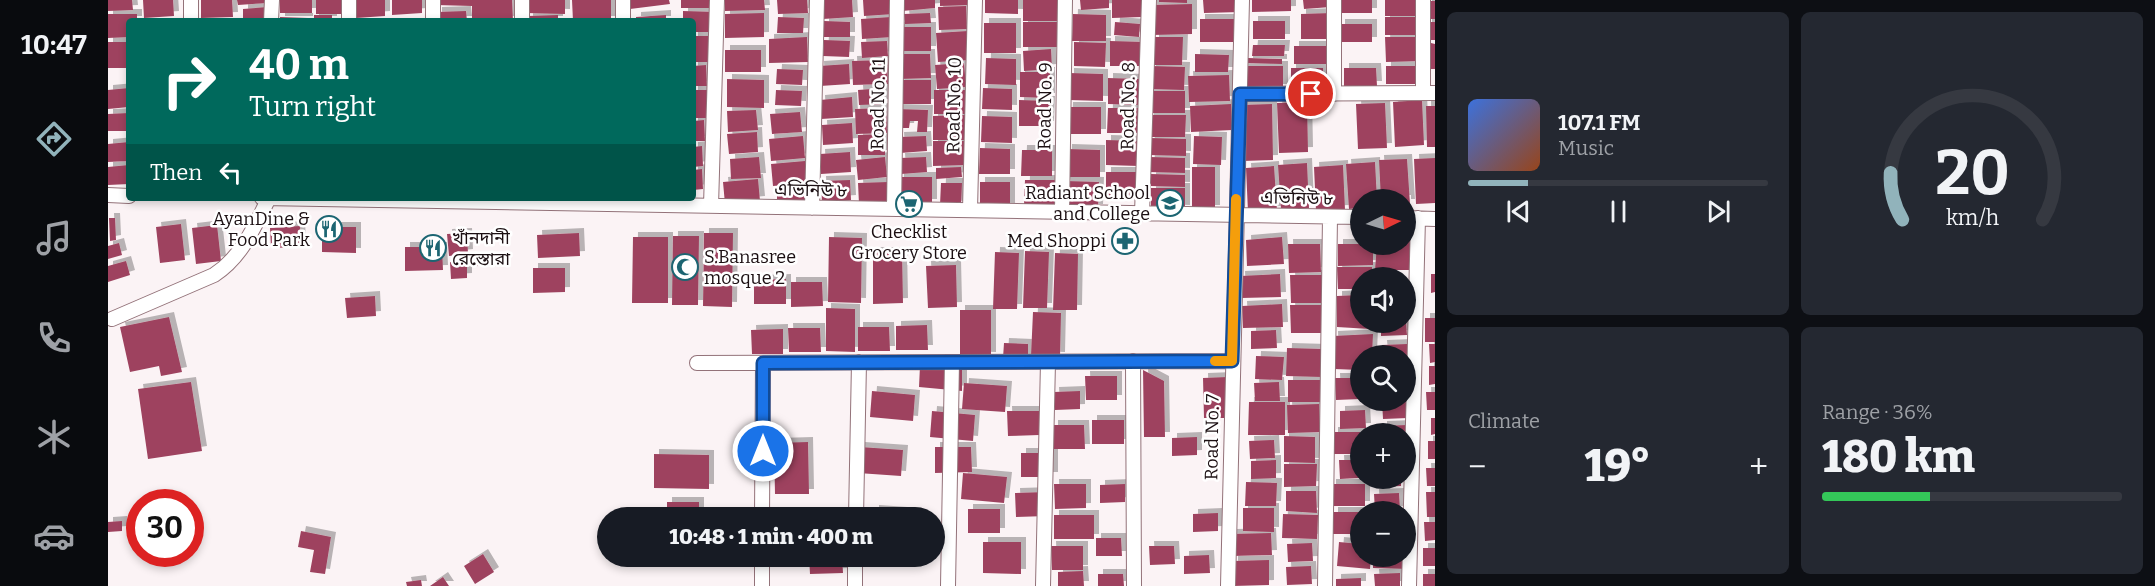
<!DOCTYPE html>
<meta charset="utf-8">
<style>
body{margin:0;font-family:Bitter,"Noto Sans Bengali",serif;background:#242831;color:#f1f3f6;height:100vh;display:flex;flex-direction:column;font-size:22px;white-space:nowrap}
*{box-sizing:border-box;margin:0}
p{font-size:20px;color:#9ea1a6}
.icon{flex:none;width:33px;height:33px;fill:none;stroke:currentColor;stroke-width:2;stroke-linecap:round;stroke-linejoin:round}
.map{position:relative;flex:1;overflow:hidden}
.sheet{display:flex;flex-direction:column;gap:12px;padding:12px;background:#0d0f14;width:720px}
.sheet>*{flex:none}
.hud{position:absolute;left:18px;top:18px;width:570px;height:183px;border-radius:6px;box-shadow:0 3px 9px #0003;background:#00695c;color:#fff;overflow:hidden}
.needle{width:39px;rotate:85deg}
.buttons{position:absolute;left:1242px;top:189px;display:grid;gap:12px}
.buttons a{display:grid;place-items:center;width:66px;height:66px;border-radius:50%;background:#171b24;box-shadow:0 3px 9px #0003;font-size:30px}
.speed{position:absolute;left:18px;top:489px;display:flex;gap:12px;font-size:30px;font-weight:700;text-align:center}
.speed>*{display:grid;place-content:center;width:78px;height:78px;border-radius:50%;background:#171b24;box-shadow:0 3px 9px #0003;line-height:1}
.speed .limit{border:9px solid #d22;background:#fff;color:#111}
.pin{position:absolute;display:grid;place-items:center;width:51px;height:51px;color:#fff;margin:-26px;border:3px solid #fff;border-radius:50%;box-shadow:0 2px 6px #0007}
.me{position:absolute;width:66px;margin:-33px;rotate:0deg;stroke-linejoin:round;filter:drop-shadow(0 0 4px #0008)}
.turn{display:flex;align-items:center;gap:21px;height:126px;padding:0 24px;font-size:27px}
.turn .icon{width:78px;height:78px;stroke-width:2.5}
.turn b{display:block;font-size:42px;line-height:51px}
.then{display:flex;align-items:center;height:57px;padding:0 24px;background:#0003;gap:12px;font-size:22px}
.big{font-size:45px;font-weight:800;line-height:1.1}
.sheet .card{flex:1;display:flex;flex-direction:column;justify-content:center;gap:9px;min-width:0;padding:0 21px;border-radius:9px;background:#242831}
.sheet .dial{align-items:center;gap:0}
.dial svg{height:156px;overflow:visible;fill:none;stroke:#363941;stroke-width:7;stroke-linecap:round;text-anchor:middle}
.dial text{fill:#f1f3f6;stroke:none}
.song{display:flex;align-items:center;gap:18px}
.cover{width:72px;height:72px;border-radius:9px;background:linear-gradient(135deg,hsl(220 70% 55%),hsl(20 70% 35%))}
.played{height:6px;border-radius:3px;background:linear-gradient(90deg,#91b3bb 20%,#363941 20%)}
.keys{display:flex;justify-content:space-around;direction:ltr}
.heat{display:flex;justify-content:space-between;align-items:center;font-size:33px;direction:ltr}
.charge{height:9px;border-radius:4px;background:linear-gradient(90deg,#34c759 36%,#363941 0)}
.sheet .tiles{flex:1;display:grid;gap:12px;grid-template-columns:repeat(2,1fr)}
.trip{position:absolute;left:489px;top:507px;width:348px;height:60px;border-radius:30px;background:#171b24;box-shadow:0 3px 9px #0003;font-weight:800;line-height:60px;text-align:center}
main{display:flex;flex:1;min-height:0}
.menu{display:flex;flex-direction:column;width:108px;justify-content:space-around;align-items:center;background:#090b0e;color:#9ea1a6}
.menu .icon{width:42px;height:42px}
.menu .active{color:#91b3bb}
.menu b{font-size:27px;color:#f1f3f6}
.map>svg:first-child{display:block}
.building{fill:#9e435f;filter:url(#shadow)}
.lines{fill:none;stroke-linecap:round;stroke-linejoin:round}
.minor-casing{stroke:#937279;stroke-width:16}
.minor{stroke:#fff;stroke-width:14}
.route-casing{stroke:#114b97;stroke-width:15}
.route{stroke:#1a73e8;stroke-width:10}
.slow{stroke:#f59e0b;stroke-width:10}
.labels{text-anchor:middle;stroke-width:5;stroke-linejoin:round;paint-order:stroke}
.street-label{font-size:18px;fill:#1b0f12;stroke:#fff}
.poi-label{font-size:18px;fill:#1b0f12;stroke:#fff;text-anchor:end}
</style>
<main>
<nav class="menu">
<b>10:47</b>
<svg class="icon active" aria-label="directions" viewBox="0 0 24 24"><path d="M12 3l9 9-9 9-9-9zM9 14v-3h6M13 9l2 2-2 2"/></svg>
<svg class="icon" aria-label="music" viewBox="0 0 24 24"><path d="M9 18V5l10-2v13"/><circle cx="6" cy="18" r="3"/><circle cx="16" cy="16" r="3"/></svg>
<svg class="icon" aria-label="phone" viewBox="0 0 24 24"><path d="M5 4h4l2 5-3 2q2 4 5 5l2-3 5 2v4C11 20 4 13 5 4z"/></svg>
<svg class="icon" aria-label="climate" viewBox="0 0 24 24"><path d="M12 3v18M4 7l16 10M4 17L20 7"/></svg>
<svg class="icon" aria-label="car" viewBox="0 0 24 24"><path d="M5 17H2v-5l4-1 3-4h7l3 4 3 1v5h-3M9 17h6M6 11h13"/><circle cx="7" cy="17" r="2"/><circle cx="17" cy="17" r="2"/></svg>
</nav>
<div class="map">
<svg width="1327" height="586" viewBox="0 0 1327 586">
<defs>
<filter id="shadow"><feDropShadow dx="5" dy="-5" stdDeviation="0" flood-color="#0004"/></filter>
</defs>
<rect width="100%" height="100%" fill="#fbf3f5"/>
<path class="building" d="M0 0H24L25 10 0 11Z
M35 0H65L66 16 36 18Z
M93 0H124L125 17 93 18Z
M129 0H159V3L130 5Z
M172 0H204V13H172Z
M208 0H236V14H208Z
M247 0H277V16L248 18Z
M284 0H314V13L284 15Z
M327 0H404L405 21H364V6L327 5Z
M419 0H457V14L418 13Z
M464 0H503V21H465Z
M521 0H561L562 4 522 9Z
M573 0H608V8H573Z
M617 0H656L657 10 617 11Z
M669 0H699L700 13 670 14Z
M714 0H744L745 17 715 19Z
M755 0H785L786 14 756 16Z
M793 0H827V8L794 11Z
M832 0H859L860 5 832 6Z
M877 0H910V14L877 13Z
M915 0H950L951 21H915Z
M972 0H1001V8L973 10Z
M1004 0H1033L1034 17 1004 18Z
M1051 0H1079V3L1051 2Z
M1095 0H1132V12L1096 13Z
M1144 0H1183V11L1144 12Z
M1195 0H1222L1223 7 1196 9Z
M1232 0H1264V13H1232Z
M1277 0H1309V16H1277Z
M1319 1H1327V19H1319Z
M1084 4V34L1044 35V5Z
M858 6 859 29 831 30 830 7Z
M160 7 161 21H135V9Z
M358 11 359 21H329V12Z
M575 11 607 12V32H585V21H575Z
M656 13V37L617 38V14Z
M822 13 823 23 797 24 796 14Z
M1224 13V39H1193V14Z
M0 14H29V21H21V37L0 38Z
M965 14 998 15V41H964Z
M206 15H224V21H206Z
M450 15V21H420V16Z
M558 15V21H528V17Z
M172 17 200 18V21H172Z
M670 17 696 18 695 33H669Z
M783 17 784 37 754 39 753 19Z
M1277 17H1309V35H1277Z
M1092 19H1127V42H1092Z
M716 21 742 22V37H716Z
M1145 21H1177V39H1145Z
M915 22H950V47H915Z
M1007 22 1032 24 1031 37 1006 35Z
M1319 22H1327V40H1319Z
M876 23H908V53H876Z
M1232 24H1264V42H1232Z
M791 27H823V51H791Z
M860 31 862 60 830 62 828 33Z
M585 36H606L605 62H585Z
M699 37 700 62 661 63V39Z
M1046 37H1075L1074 65H1046Z
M1277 37H1311L1312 61 1278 62Z
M716 40 742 41 741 57 715 56Z
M779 41 780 56 754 58 753 42Z
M1002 41 1035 42V66H1002Z
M0 42H21V68H0Z
M966 42 998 43 997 67 966 66Z
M1323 43 1327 44V69H1322Z
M1145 45H1177L1176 56H1144Z
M1186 46H1218V64H1186Z
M943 49 944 69 916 71 915 51Z
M617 50H653V72H617Z
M791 54H822L823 78 791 79Z
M1087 54 1121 55 1120 72H1087Z
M878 58 908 59V85L877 84Z
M1140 58 1174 59V64L1140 63Z
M779 60 780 84 745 85 744 61Z
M856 63 858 87 829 89 827 65Z
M741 64 742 84 712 86 711 66Z
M598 65 599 86H585V66Z
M1043 66 1077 67 1076 90 1042 89Z
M1135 66H1175V89H1136Z
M1278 66H1310V84H1278Z
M1183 68H1215L1216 86H1183Z
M1236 68H1268L1269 86H1236Z
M669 69 695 70 694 85 668 84Z
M912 72H942V98L912 97Z
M961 73 995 74V101L961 100Z
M1121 75 1122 101 1081 102 1080 76Z
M1000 78 1032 79V105L1000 104Z
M619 79 656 80V108L619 107Z
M791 80H823V104H792Z
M21 88V107L0 109V90Z
M777 88V104L751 105 750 90Z
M875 88 904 89V110L874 109Z
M585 90H602V118H585Z
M668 90 694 91 693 106 667 105Z
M826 90H857L858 114H826Z
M1040 91H1077V113H1040Z
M744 97 745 117 713 119 712 100Z
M911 100 942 101 941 126H911Z
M1314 100 1316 145 1287 147 1285 102Z
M1199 102 1200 152 1171 153 1169 103Z
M1277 103 1279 148 1250 149 1248 104Z
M1123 104 1124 130 1083 132 1082 106Z
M1164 104 1165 160 1135 161 1134 105Z
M1318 106H1327V147H1319Z
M960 107H993V134H959Z
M778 108 779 133 748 134 747 109Z
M1000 108H1033L1032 133H999Z
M788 109 820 110 819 132H809L810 121H802L801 128H788Z
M648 110 650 130 620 132 619 111Z
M692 112 694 132 664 134 662 114Z
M21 113V131H0V114Z
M857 115V140H825V116Z
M1041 115H1078L1077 137H1041Z
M874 116 904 117V143L873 142Z
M596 120 597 141H585V121Z
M744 123 745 143 715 145 714 125Z
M649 132 650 152 621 154 619 134Z
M777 134V155H750V135Z
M695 136 697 158 663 161 661 139Z
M818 136 819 151 792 153 791 137Z
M1086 136 1114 137 1113 165 1085 164Z
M1042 138 1078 139V156L1041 155Z
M998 140 1031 141V166L998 165Z
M825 141H856L857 165 825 166Z
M21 142V161L0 162V144Z
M594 146 595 166 585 167V147Z
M872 148 902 149V174H871Z
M959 149 992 150V177H958Z
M914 150H944V176H913Z
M742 152 743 172 713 174 712 154Z
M651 157 653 178 623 179 622 159Z
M777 157 779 177 750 180 748 160Z
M818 157 819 172 793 174 792 158Z
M1042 157 1077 158V173L1041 172Z
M1327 158V203L1308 204 1306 159Z
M1299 159 1302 204H1298V200H1273L1271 160Z
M697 161 699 183 665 186 663 164Z
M1267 162 1269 200H1252V208L1241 209 1238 164Z
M1199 163 1201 208 1173 209 1170 165Z
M21 165V184L0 185V167Z
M1235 165 1237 210 1208 211 1206 167Z
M1166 166 1169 211 1140 212 1138 168Z
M853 167 854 177 828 179V168Z
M1084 167H1107V210H1084Z
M594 169 595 189 585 190V170Z
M998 172H1032L1031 199H998Z
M1043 174 1077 175V187L1043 186Z
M791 177H824V204H790Z
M650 179 652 201 617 204 615 182Z
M742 180 743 200 714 202 713 181Z
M917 180H947V206H916Z
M957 181 991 182 990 209 960 208Z
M780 182 781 202 751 204 750 183Z
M872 182H902V208L872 207Z
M833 183H854L853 206 832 205Z
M1043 188H1077V210L1043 209Z
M698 194V203L669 204V195Z
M1 218H7L8 240 2 241Z
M73 224 77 260 52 263 48 227Z
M109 225 113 261 88 264 84 228Z
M192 226 193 247 163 248 162 228Z
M214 227H248V253L214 252Z
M359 233 360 254 341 256 339 234Z
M471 233 472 256 430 258 429 235Z
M596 233H625L624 307 595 306Z
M565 236H591L590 305H564Z
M525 237H560V303H524Z
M721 237 754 238 753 303 720 302Z
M1174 237 1176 264 1139 266 1138 240Z
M1298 240H1304L1302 270H1267L1269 244H1298Z
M11 243 14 255 0 259V246Z
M1180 244H1212L1213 272 1181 273Z
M1230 244H1265V265L1230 266Z
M297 247H334L335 270 297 271Z
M917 251 941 252 939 308H915Z
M765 252H794L795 303 765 304Z
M887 252 911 253 909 309H885Z
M947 253 970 254 969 310H945Z
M370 257V266L364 267 363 258Z
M18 261 22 275 0 282V266Z
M359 261V278L343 279 342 262Z
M848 265 849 307 820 308 818 266Z
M1229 267H1264V278H1252V289H1230Z
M425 268H457V292L425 293Z
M1172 274 1173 297 1133 298 1132 276Z
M1323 274H1327V292L1323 293Z
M1182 275H1214L1215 303H1183Z
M678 279V304H646V280Z
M1298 279H1300V305H1298Z
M683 282H714L715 306 683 307Z
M1252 295V322H1262V329L1229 327V296Z
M267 296 268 316 239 318 237 298Z
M1174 304 1175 327 1135 328 1134 306Z
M1182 305H1214L1215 333H1183Z
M718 308 747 309V352L718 351Z
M852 310H883V357L852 356Z
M925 312 953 313 952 357 923 356Z
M61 317 74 372 53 376 51 366 22 372 12 327Z
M1317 318H1327V342H1317Z
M1273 322H1298L1299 335 1273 336Z
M819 325 820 350H788V326Z
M750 327H781L782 351H750Z
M680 328H712L713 352H681Z
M675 329V354H644L643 330Z
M1168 330 1169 348 1143 349V331Z
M1265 334 1264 356H1252V370L1226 369 1225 336Z
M896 343 920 344V359L895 358Z
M1299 344 1300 362 1298 363V356H1275L1274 345Z
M1321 344H1327V362L1322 363Z
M1179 348 1215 349 1214 377 1178 376Z
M1148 356 1176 357 1174 380 1147 379Z
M812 366H854V391L811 387Z
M1321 366H1327V384L1321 385Z
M1035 370 1056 381 1057 437H1036Z
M977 376H1009V400H978Z
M1120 377 1121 418H1096L1095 378Z
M1227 378H1252V399L1228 400Z
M1180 380H1215V402H1180Z
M83 382 94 451 40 459 30 389Z
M1171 382 1172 401H1147L1146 383Z
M856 383 899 386 897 412 854 409Z
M764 391 807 395 805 421 762 417Z
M972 391V409L947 410 946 392Z
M1318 392H1327V410H1319Z
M1274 400H1299L1300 418 1275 419Z
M1141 402H1177V435H1140Z
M1211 404 1212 432 1180 433 1179 405Z
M1257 410 1258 428 1232 429V411Z
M824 411 867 415 865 441 822 437Z
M899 411H931V435L900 436Z
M1323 418H1327V434L1323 435Z
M984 420H1016V444H984Z
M945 425H976L977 449H945Z
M1299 425V434H1274V426Z
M1225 432H1252V454H1225Z
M1176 436 1207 437V463L1176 462Z
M1089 437V455L1064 456V438Z
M1166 440 1167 458 1142 459 1141 441Z
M1320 441H1327V459H1320Z
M700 442 701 494H667L666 443Z
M752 447 795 450 793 476 750 473Z
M827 447H863L864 472 827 473Z
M913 453H945V477H913Z
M546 454 601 455V489L546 488Z
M1168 460V478L1143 479V461Z
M1231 460H1252V478L1232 479Z
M1176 464H1209L1208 486 1176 487Z
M1318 468H1327V486H1319Z
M855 473 899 477 896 503 853 499Z
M1268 478H1293V486L1268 487Z
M1138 482 1169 483 1168 506H1137Z
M946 484H978V508L947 509Z
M1017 484V502L992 503V485Z
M1223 484H1257V506H1223Z
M1178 491H1208L1209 513 1178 511Z
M939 492V516L908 517 907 493Z
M1318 492H1327V517H1319Z
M1291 493 1292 511 1267 512 1266 494Z
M559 502H591V518H559Z
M1135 508H1166V532L1135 531Z
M860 509H892V533H860Z
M766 510 809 513V518H766Z
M1225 512H1252V534H1225Z
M1110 513V531L1085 532V514Z
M1175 514 1210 515 1209 539 1174 538Z
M946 515H986V539H946Z
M14 521V531L0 532V522Z
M1316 522H1327V540L1317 541Z
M193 531 223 537 217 574 202 572 206 550 190 547Z
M1163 533 1164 555 1124 556 1123 534Z
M988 538H1013L1014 556H988Z
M875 542H913V574L875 573Z
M1231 542 1252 544V556H1263L1262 569 1229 566Z
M1204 543 1205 561 1180 562 1179 544Z
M943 546H975V570H944Z
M1041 546H1066L1067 564 1042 565Z
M1315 548H1327V566H1315Z
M375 554 386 572 367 584 356 566Z
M1101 555 1102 573 1076 574V556Z
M663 556H687V566L663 564Z
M701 556H734L735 573 702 574Z
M1265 556H1298L1301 569 1265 568Z
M1161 560V585L1125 586V561Z
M1203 566 1204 584 1179 585 1178 567Z
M975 571 976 586H950V572Z
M1292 573V586H1267L1266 574Z
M990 574H1015L1016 586H990Z
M1315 574H1327V586H1315Z
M335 577 341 586H322Z
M1253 578V586H1228V579Z
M313 580 314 586H299L298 582Z"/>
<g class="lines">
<defs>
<path id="minor" d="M515 0V21
M1226 0V94
M1315 0V93
M83 21V0
M163 21 164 0
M241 21V0
M325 21V0
M414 21V0
M1132 94 1327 93
M0 195 21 196
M154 198 1252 217
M603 206 609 0
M704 208 709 0
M786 209 789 0
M862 210 867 0
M954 212 957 0
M1034 214 1041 0
M1298 218 1327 219
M4 319 106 275C134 257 146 227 161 198
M1025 361 1026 586
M589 363 1124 361
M654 518 655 363
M748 518 751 362
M654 586V556
M747 586V556
M840 586 844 362
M935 586 940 362
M1120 586 1134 0
M1217 586 1222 217
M1301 586 1310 218"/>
</defs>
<use href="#minor" class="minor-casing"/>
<use href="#minor" class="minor"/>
</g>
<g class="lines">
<defs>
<path id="route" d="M655 451V363L1124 361 1132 94H1203"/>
</defs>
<use href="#route" class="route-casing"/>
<use href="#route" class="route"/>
<path class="slow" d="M1107 361H1124L1128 199"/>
</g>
<defs>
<symbol id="school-ring" viewBox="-11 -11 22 22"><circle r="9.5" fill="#fff" stroke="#1c6572" stroke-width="1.5"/><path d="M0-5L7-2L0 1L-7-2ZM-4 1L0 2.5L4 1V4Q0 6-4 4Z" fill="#1c6572"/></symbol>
<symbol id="supermarket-ring" viewBox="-11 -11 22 22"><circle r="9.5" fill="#fff" stroke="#1c6572" stroke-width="1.5"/><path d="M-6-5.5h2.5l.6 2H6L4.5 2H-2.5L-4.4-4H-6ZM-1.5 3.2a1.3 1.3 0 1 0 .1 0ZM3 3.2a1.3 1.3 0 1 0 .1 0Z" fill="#1c6572"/></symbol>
<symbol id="restaurant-ring" viewBox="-11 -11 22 22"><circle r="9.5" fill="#fff" stroke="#1c6572" stroke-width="1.5"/><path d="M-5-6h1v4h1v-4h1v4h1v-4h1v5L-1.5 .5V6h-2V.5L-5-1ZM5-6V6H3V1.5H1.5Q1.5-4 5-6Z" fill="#1c6572"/></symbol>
<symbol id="pharmacy-ring" viewBox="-11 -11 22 22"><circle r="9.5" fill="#fff" stroke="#1c6572" stroke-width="1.5"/><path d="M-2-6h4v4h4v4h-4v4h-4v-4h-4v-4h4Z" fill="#1c6572"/></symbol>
<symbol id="mosque-ring" viewBox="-11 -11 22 22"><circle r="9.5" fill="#fff" stroke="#1c6572" stroke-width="1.5"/><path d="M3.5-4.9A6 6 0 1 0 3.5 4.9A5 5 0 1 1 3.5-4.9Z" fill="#1c6572"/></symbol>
</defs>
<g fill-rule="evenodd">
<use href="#school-ring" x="1047" y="188" width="30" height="30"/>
<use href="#supermarket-ring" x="786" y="189" width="30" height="30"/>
<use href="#restaurant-ring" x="206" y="214" width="30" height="30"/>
<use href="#pharmacy-ring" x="1002" y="226" width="30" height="30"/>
<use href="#restaurant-ring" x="310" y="233" width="30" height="30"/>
<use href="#mosque-ring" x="562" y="252" width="30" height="30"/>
</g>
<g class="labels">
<g class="street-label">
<text transform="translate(770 104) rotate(-89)" y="6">Road No. 11</text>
<text transform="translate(846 105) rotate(-89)" y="6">Road No. 10</text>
<text transform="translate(937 106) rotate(-89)" y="6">Road No. 9</text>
<text transform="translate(1020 106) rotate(-89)" y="6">Road No. 8</text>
<text transform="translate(703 190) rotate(1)" y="6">এভিনিউ ৮</text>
<text transform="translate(1189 198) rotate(1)" y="6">এভিনিউ ৮</text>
<text transform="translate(1104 437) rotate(-89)" y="6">Road No. 7</text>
</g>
<g class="poi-label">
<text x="1042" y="199">Radiant School<tspan x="1042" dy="21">and College</tspan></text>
<text x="202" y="225">AyanDine &amp;<tspan x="202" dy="21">Food Park</tspan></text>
<text x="801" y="238" text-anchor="middle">Checklist<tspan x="801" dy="21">Grocery Store</tspan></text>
<text x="344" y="244" text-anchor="start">খাঁনদানী<tspan x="344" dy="21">রেস্তোরা</tspan></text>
<text x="998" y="247">Med Shoppi</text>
<text x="596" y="263" text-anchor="start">S.Banasree<tspan x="596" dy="21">mosque 2</tspan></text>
</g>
</g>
</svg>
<div class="buttons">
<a><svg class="needle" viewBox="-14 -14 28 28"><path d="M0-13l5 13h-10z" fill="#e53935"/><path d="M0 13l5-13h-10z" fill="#9ea1a6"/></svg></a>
<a><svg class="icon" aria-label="sound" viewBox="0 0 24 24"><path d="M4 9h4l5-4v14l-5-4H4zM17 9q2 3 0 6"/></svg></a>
<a><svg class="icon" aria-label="search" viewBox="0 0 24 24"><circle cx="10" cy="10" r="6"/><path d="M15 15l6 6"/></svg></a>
<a>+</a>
<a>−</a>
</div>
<div class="speed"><div class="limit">30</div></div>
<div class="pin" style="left:1203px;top:94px;background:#d93025"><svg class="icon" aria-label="arrive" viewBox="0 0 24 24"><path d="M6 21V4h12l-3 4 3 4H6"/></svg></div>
<svg class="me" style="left:655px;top:451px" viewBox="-20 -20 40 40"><circle r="17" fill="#1a73e8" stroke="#fff" stroke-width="3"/><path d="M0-11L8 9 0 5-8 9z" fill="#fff"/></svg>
<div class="trip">10:48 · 1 min · 400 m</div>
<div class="hud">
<div class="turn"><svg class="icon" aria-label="right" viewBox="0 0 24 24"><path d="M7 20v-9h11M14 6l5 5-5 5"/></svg><div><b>40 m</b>Turn right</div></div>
<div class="then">Then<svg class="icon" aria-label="left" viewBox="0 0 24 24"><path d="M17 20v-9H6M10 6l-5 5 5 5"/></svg></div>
</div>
</div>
<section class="sheet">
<div class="tiles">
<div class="card">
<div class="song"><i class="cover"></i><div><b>107.1 FM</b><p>Music</p></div></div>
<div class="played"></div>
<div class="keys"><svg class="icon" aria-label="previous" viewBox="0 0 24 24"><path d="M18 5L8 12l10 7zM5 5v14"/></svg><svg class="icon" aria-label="pause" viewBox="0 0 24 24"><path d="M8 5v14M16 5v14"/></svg><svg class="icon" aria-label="next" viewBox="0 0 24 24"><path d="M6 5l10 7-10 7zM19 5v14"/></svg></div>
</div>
<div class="card dial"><svg viewBox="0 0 100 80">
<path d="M14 69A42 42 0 1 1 86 69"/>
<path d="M14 69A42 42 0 0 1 8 45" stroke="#91b3bb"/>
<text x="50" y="56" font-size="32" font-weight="700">20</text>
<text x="50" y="72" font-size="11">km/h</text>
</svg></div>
<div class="card"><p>Climate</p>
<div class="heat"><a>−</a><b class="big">19°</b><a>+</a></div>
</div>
<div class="card"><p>Range · 36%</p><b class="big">180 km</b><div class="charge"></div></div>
</div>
</section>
</main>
